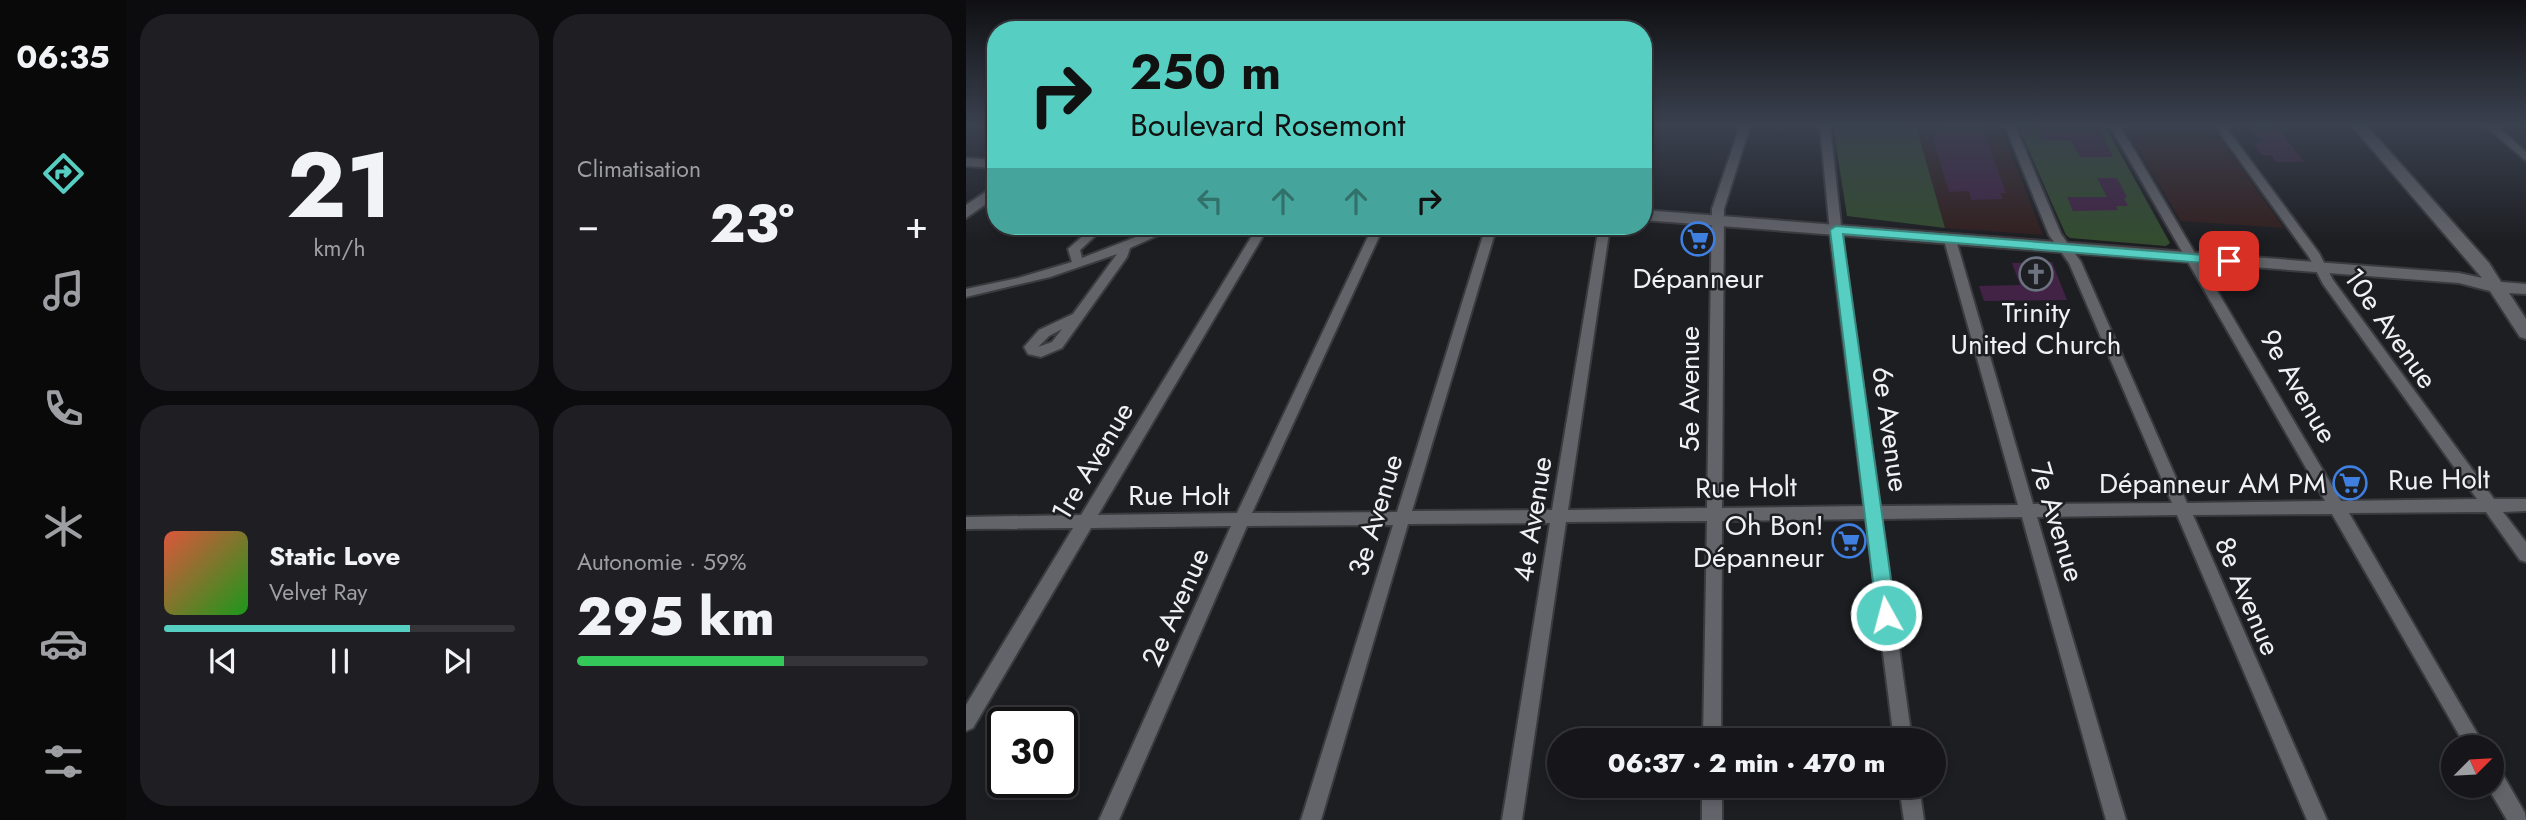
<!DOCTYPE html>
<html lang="fr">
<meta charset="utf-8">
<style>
body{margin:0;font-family:Jost,sans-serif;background:#1f1f23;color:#f1f3f6;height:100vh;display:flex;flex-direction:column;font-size:26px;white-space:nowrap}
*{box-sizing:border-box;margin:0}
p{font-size:23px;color:#9e9fa2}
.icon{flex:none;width:38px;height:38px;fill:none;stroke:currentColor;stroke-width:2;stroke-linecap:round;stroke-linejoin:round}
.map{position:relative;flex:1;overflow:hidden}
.side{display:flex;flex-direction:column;gap:14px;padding:14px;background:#0c0c0e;width:840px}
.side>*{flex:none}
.top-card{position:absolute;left:21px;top:21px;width:665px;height:214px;border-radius:28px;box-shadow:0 4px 10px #0003,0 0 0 2px #353539;background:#57cec2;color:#111;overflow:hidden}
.needle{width:46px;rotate:66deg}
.buttons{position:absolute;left:1475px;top:735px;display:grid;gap:14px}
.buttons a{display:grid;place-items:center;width:63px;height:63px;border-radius:50%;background:#16161a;box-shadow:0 4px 10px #0003,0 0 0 2px #353539;font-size:35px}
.speed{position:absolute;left:21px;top:707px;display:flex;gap:14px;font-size:35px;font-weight:700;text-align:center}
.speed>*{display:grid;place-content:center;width:91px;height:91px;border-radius:50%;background:#16161a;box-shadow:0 4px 10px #0003,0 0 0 2px #353539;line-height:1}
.speed .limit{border:4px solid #111;border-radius:10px;background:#fff;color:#111}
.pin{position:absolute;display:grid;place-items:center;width:60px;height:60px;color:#fff;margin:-30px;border-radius:14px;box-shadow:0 4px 10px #0006}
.me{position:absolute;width:77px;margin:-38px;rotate:353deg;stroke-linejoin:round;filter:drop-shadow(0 0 5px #0008)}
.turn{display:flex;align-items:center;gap:24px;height:147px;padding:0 28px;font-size:32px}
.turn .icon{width:91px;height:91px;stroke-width:2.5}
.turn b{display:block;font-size:49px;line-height:60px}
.lanes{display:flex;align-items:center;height:66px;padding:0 28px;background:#0003;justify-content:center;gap:35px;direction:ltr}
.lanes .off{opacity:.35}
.big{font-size:52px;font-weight:800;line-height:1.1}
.side .tile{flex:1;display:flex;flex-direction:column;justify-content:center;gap:10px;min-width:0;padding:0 24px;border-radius:28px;background:#1f1f23}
.side .dial{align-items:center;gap:0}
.dial b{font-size:91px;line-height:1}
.song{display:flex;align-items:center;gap:21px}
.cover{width:84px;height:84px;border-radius:10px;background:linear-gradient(135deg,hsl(10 70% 55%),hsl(120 70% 35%))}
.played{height:7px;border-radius:4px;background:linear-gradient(90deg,#57cec2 70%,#353539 70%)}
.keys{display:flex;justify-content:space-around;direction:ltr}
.heat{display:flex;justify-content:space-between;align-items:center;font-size:38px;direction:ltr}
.charge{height:10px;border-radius:5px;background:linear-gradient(90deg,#34c759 59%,#353539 0)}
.side .tiles{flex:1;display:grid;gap:14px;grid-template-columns:repeat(2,1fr)}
.trip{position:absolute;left:581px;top:728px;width:399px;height:70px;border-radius:35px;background:#16161a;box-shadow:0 4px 10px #0003,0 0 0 2px #353539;font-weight:800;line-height:70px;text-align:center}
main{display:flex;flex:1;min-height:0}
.menu{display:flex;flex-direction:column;width:126px;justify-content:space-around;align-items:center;background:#09090a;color:#9e9fa2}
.menu .icon{width:49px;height:49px}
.menu .current{color:#57cec2}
.menu b{font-size:32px;color:#f1f3f6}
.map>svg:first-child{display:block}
.education{fill:#321f1f}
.green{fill:#334c2f}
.building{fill:#422346}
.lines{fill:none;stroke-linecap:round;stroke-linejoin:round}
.minor-casing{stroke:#3a3b3f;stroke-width:4}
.secondary-casing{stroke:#3a3b3f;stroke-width:4}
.minor{fill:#63646a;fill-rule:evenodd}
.secondary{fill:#63646a;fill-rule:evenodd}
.route{fill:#57cec2;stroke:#39867e;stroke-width:2}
.labels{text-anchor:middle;stroke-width:5;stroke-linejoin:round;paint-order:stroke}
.poi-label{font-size:28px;fill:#f0f1f4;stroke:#1d1e22}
.street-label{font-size:28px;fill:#f0f1f4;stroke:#1d1e22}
</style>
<main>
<nav class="menu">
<b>06:35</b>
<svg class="icon current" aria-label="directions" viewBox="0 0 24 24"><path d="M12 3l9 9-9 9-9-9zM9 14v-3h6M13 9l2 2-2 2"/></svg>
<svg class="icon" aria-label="music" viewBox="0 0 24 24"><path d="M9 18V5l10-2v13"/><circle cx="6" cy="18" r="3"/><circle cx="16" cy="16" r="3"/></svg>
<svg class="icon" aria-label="phone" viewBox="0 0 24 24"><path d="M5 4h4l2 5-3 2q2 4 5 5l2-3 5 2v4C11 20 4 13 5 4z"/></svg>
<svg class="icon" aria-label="climate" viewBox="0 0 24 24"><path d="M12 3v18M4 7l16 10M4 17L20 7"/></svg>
<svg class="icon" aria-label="car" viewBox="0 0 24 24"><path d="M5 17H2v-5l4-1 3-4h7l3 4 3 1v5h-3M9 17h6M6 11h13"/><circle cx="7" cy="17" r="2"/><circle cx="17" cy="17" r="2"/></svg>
<svg class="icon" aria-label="filters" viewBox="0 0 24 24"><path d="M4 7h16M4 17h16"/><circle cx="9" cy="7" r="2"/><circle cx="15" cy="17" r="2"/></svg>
</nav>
<section class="side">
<div class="tiles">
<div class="tile dial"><b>21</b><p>km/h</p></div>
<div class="tile"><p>Climatisation</p>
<div class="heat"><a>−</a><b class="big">23°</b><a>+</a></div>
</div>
<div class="tile">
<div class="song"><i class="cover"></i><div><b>Static Love</b><p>Velvet Ray</p></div></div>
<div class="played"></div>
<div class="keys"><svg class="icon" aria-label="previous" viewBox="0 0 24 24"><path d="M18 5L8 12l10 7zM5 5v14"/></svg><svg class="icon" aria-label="pause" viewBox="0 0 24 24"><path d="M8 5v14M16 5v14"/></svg><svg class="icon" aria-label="next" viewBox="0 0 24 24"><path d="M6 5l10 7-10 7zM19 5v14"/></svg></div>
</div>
<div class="tile"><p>Autonomie · 59%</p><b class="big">295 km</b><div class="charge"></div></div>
</div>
</section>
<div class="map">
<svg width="1560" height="820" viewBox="0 0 1560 820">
<rect width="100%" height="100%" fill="#1d1e22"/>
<path class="education" d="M950 126H1034L1077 235 979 228Z
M1158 126H1245L1318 228 1215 221Z"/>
<path class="green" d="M867 126H950L979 228 881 216Z
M1052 126H1139L1204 243 1200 246 1104 238 1100 235Z"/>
<path class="building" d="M975 126H1016L1040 193H1034L1037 199 1005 200 1003 191 983 192 964 130H976Z
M1071 126H1133L1147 157H1114L1105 140H1077Z
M1283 127H1311L1338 162H1310L1305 155H1296L1287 143 1295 142Z
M1131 178H1151L1161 197 1158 198 1162 206H1150L1152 210 1107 211 1101 197H1141Z
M1086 262 1101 300 1018 301 1013 286 1054 285 1046 263Z"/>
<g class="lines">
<defs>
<path id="minor" d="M774 126H784L758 209 756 508 898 506 865 243 854 126H864L877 243 914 506 1052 505 978 240 984 236 990 240 1067 504 1206 503 1103 263 1083 235 1039 126H1049L1095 234 1115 262 1221 503 1359 501 1144 126H1154L1375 501 1511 499 1357 284 1343 257 1249 126H1259L1353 253 1367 280 1528 499H1560V511L1537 512 1560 542V562L1554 560 1520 512 1383 513 1519 747H1500L1366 514 1227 515 1361 820H1341L1211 515 1071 517 1160 820H1140L1056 517 915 519 946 740H928L900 519 756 521 755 740H737L741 521 600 522 556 820H536L584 523 442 524 355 820H335L427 525 281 526 153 820H133L265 526 125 528 7 728 0 731V705L107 528 0 529V517L115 515 292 226H303L132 515 271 513 407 226H418L286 513 431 512 520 226H531L446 511 586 510 633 226H644L602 510 741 508 746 209Z
M1520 126H1531L1560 152V161Z
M128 226H140L114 250 116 258 198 226H213L164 248 161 257 96 348 75 357 62 354 58 347 73 330 107 314 151 254 84 277 0 297V289L52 278 106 262 102 249ZM96 329 86 342 72 347 83 336Z
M1526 765 1533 768 1559 813 1560 820H1541L1521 786H1526Z
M736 786H756V820H736Z
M933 786H953L958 820H938Z"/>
<path id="secondary" d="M1386 126H1401L1523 263 1535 282 1560 284V294L1543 293 1560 319V339L1554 337 1524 291 1493 283 677 220V210L1493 273 1516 278Z
M0 158 30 160V168L0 166Z
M30 185V197L0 218V205Z"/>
</defs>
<use href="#minor" class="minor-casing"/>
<use href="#secondary" class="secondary-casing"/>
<use href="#minor" class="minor"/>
<use href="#secondary" class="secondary"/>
</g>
<linearGradient id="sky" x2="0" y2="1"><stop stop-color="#101013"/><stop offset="0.52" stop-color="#3a414f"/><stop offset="1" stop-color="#3a414f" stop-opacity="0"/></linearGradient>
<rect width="1560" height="241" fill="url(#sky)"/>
<path class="route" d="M870 226 1263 257 1269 261 1263 265 877 234 930 615 927 621 920 624 914 621 911 615 864 230Z"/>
<defs>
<symbol id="supermarket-ring" viewBox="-11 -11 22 22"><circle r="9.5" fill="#1d1e22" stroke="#3f7fe0" stroke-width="1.5"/><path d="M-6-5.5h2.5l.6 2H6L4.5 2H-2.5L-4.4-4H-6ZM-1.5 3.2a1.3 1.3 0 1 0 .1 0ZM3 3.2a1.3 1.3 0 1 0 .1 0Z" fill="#3f7fe0"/></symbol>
<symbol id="church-ring" viewBox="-11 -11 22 22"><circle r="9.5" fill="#1d1e22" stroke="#6b7280" stroke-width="1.5"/><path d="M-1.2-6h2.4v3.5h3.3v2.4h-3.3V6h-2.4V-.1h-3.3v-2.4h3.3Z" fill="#6b7280"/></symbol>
</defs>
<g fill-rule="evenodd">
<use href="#supermarket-ring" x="713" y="220" width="38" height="38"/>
<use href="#church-ring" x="1051" y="255" width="38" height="38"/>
<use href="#supermarket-ring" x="1365" y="464" width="38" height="38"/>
<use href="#supermarket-ring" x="864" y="522" width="38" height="38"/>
</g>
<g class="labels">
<g class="poi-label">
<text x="732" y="288">Dépanneur</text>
<text x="1070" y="322">Trinity<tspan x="1070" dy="32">United Church</tspan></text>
<text x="1360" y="493" text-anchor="end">Dépanneur AM PM</text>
<text x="858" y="535" text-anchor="end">Oh Bon!<tspan x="858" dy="32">Dépanneur</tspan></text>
</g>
<g class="street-label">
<text transform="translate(1425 328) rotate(55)" y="10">10e Avenue</text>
<text transform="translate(1333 386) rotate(60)" y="10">9e Avenue</text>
<text transform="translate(723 389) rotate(-90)" y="10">5e Avenue</text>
<text transform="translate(925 429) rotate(82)" y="10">6e Avenue</text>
<text transform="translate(126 461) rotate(-59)" y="10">1re Avenue</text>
<text transform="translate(1473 479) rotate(-1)" y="10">Rue Holt</text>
<text transform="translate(780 487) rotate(-1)" y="10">Rue Holt</text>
<text x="213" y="505">Rue Holt</text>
<text transform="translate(409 515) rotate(-73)" y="10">3e Avenue</text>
<text transform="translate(566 519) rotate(-81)" y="10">4e Avenue</text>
<text transform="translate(1092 522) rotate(73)" y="10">7e Avenue</text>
<text transform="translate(1282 596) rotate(67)" y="10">8e Avenue</text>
<text transform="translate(209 607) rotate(-66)" y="10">2e Avenue</text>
</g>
</g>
</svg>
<div class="buttons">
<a><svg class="needle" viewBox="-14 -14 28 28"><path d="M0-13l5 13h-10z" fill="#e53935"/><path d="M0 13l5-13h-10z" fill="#9e9fa2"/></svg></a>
</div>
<div class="speed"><div class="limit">30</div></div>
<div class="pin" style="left:1263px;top:261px;background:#d93025"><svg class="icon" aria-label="arrive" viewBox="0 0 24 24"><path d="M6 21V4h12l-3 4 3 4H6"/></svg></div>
<svg class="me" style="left:920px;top:615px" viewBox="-20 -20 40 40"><circle r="17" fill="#57cec2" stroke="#fff" stroke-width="3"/><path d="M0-11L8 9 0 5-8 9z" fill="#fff"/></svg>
<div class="trip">06:37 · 2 min · 470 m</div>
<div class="top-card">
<div class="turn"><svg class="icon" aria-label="right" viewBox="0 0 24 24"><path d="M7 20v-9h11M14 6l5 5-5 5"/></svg><div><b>250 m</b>Boulevard Rosemont</div></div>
<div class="lanes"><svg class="icon off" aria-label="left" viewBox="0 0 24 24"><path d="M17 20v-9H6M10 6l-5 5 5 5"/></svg><svg class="icon off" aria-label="ahead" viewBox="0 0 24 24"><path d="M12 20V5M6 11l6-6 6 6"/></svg><svg class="icon off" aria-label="ahead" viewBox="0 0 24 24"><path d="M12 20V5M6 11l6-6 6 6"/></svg><svg class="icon" aria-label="right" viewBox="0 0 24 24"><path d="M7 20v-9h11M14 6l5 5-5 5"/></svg></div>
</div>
</div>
</main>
